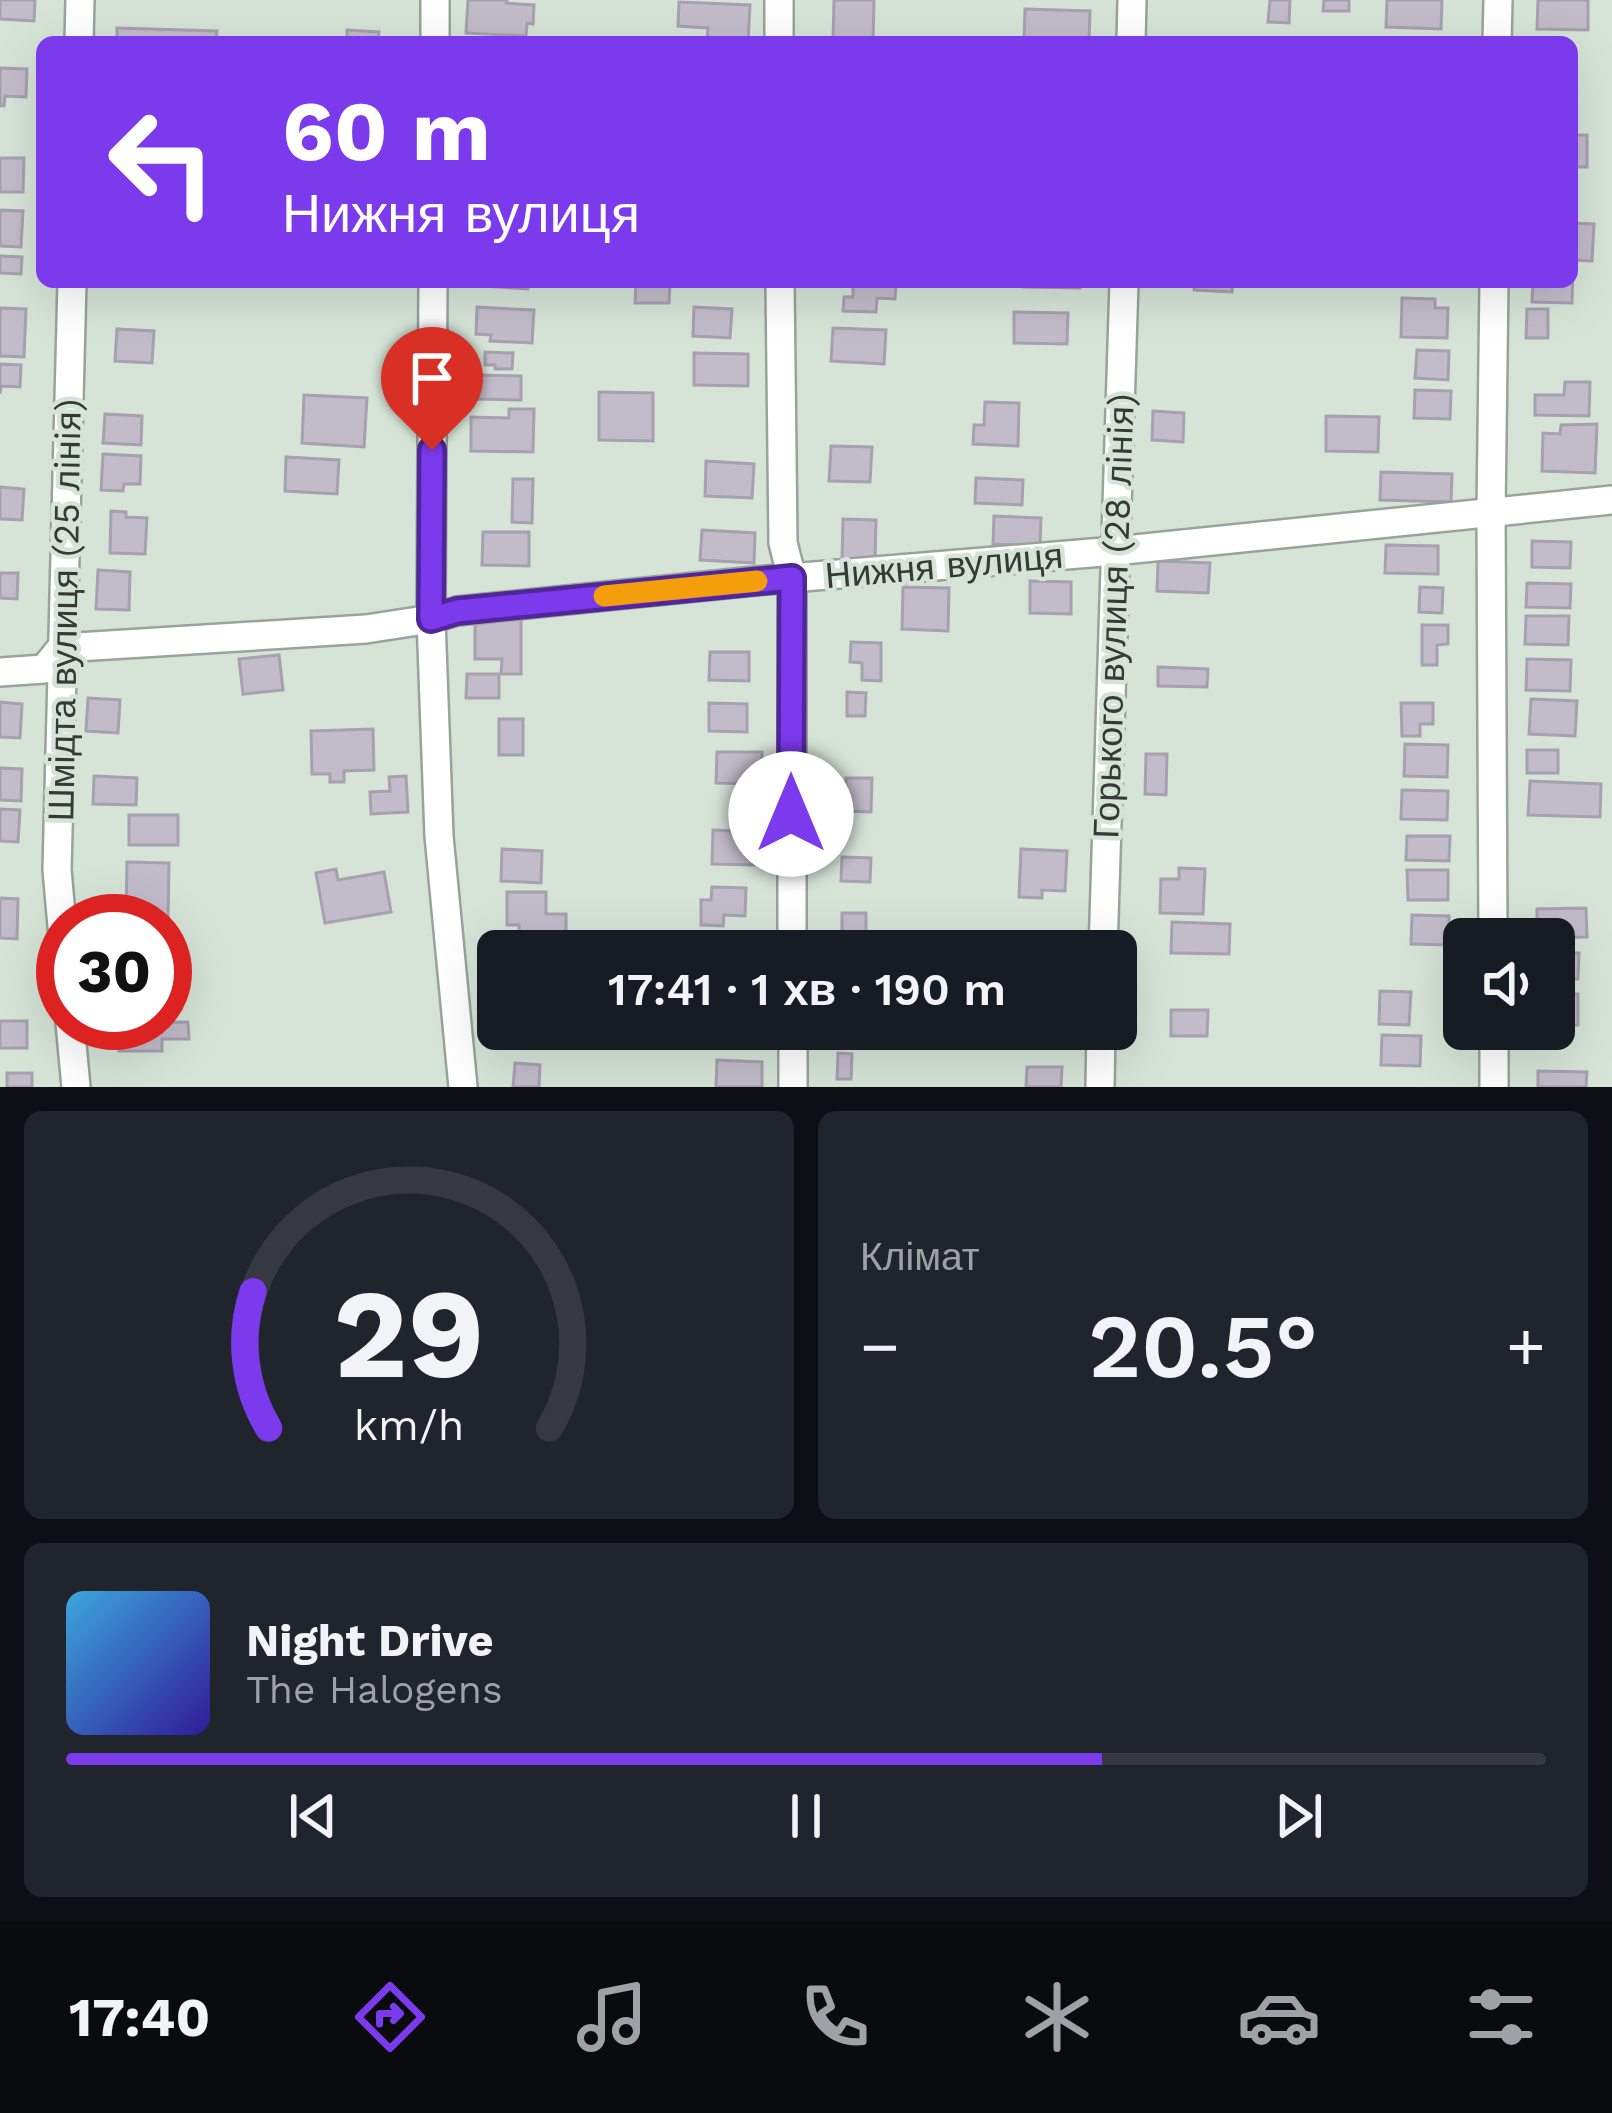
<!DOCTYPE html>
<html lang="uk">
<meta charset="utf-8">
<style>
body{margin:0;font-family:"Work Sans",sans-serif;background:#20242c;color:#f1f3f6;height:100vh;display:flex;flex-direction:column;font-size:45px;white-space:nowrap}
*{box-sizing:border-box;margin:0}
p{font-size:39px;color:#9ea1a6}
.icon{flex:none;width:66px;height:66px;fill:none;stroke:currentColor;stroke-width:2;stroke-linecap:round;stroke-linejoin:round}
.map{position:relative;height:1087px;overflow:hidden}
.drawer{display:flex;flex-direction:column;gap:24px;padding:24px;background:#0d0f14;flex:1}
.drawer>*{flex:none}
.top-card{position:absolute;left:36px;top:36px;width:1542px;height:252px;border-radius:18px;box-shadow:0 12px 48px #0002;background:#7c3aed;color:#fff;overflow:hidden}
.tools{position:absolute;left:1443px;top:918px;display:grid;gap:24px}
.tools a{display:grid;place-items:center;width:132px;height:132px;border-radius:18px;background:#171b24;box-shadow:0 12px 48px #0002;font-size:60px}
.speed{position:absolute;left:36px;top:894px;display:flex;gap:24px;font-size:60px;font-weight:700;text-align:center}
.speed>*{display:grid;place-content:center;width:156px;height:156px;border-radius:50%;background:#171b24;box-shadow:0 12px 48px #0002;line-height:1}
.speed .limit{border:18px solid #d22;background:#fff;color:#111}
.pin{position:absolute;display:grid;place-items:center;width:102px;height:102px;color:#fff;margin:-123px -51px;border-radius:50% 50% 50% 0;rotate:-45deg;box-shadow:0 0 12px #0007}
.pin .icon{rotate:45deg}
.me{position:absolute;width:132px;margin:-66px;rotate:0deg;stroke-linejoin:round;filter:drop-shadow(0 0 9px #0008)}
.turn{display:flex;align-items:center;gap:42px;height:252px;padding:0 48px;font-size:54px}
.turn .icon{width:156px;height:156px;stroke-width:2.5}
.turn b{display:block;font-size:84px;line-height:102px}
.big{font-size:90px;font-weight:600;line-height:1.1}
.drawer .tile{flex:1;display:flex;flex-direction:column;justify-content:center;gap:18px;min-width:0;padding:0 42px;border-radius:18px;background:#20242c}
.drawer .dial{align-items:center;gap:0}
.dial svg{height:312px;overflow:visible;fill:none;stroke:#363941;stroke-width:7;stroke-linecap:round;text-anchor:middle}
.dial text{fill:#f1f3f6;stroke:none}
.song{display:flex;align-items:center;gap:36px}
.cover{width:144px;height:144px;border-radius:18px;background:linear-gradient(135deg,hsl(200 70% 55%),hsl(250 70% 35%))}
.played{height:12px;border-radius:6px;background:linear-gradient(90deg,#7c3aed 70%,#363941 70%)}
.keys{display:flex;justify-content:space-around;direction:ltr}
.heat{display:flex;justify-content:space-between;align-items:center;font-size:66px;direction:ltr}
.drawer .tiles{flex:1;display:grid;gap:24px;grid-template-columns:1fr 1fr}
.tile:last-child{grid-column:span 2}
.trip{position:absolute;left:477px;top:930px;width:660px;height:120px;border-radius:18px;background:#171b24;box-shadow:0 12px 48px #0002;font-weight:600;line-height:120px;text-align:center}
.menu{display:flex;height:192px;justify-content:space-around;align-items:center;background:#090b0e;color:#9ea1a6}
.menu .icon{width:84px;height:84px}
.menu .active{color:#7c3aed}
.menu b{font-size:54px;color:#f1f3f6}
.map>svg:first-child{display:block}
.building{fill:#c2bbca;stroke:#a7a0ae;stroke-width:3}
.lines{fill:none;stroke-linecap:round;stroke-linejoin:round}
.minor-casing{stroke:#96a499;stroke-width:32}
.minor{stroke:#fff;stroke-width:27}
.route-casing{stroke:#51269a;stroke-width:30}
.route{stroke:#7c3aed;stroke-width:21}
.slow{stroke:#f59e0b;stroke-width:21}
.labels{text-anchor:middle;stroke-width:9;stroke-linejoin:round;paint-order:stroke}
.street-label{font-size:36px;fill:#343a35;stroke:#d6e4d8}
</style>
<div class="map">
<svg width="1612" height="1087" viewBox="0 0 1612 1087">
<rect width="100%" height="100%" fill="#d6e4d8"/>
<path class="building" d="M0 0H35L34 21 0 19Z
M468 0H507L506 3 534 5 533 24 527 23 526 36 466 33Z
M834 0H874L873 42H833Z
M1270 0H1290L1289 23 1268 22Z
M1324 0H1349V11H1323Z
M1387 0H1442L1441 29 1386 27Z
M1538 0H1588V30L1537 29Z
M679 2 750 5 748 42H707L708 28 678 26Z
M1025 9 1090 11 1089 42H1024Z
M117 28 217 31 216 42H117Z
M347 30 379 32 378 42H347Z
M0 68 27 69 26 97 5 96 4 106H0Z
M1572 135H1587V167H1572Z
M0 158H24L23 192H0Z
M0 210 23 211 21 247 0 246Z
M1572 223 1594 224 1592 261 1572 260Z
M0 256 22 257 21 274 0 273Z
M1573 267 1572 303 1532 302 1533 282H1572Z
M467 282H529L528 289 467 285Z
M636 282H670L669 303H635Z
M853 282H896L895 299 877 298 876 312 843 311 844 297H853Z
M1024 282H1080V288L1024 287Z
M1194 282H1233L1232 292 1194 290Z
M1402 298 1435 299V308H1448L1447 338 1401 337Z
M477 307 534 310 532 343 490 341 491 335 476 334Z
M694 307 732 309 730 338 693 336Z
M0 308 26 309 24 357 0 356Z
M1527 309H1548V338H1526Z
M1014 312 1068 313 1067 344 1014 343Z
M833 328 886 330 884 364 831 361Z
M117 329 154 331 152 363 115 361Z
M1417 350 1449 351 1448 380 1415 378Z
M485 352 513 353 512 369H495V365H485Z
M694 353 748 354V386L694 385Z
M0 364 21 365 20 387 1 386 0 394Z
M477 375 521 376V400L477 399Z
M1565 382H1590L1589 416 1535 415V395H1564Z
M1415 390 1451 391 1450 419 1414 418Z
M599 392 653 393V441L599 440Z
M304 395 367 398 364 447 302 443Z
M985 402 1019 403 1018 446 973 444 974 425H984Z
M509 409H534L533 452 471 451V417L509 418Z
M1153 411 1184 413 1183 442 1152 440Z
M105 414 142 416 141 445 103 443Z
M1326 416 1379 417 1378 452 1326 451Z
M1597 424 1595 473 1542 471 1543 433 1560 434 1561 425Z
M831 446 872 447 870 482 829 481Z
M103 454 141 456 140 484H124L123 491 101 490Z
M286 457 339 460 337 494 285 491Z
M706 461 754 464 752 498 705 496Z
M1381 472 1452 474 1451 502 1380 500Z
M976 478 1023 480 1022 505 975 503Z
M513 479H533L532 523 512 522Z
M0 487 24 489 22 520 0 519Z
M111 511 126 512V517L147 518 145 554 110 553Z
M994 516 1041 518 1040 546 993 544Z
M843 519 876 520 875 562 842 561Z
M702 530 755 533 754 563 700 560Z
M483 532H529V566L482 565Z
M1532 541 1571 542 1570 568 1532 567Z
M1386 545 1438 546V574L1385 573Z
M1158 561 1210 563 1208 593 1157 591Z
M98 570 130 572 129 610 96 609Z
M0 573H18L17 599 0 598Z
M1030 581 1071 582V614L1030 613Z
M1527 583 1571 584 1570 608 1526 607Z
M903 587 949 588 948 631 902 629Z
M1420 587 1443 588 1442 613 1419 612Z
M1526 616H1569L1568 645 1525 644Z
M475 617H521V674H501L502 659H475Z
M1422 625H1448V644L1437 645V665H1422Z
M851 642 881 643V681L862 680V663L850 662Z
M710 652H749V681L709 680Z
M279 655 283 690 243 694 239 659Z
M1527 659 1571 660 1570 691 1526 690Z
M1158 667 1208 669 1207 687 1158 686Z
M467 674H499V698H466Z
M847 692 866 693 865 716H847Z
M88 698 120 700 118 733 86 731Z
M1531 699 1577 701 1575 736 1529 734Z
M0 702 22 704 20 738 0 737Z
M709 703 747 704V732L709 731Z
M1401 703H1433V724H1420V736H1402Z
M499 719H523V755H499Z
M373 729 374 770 344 771V782H330V774H312L311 731Z
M1405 744 1448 745 1447 777 1404 776Z
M1527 750H1558V773H1527Z
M717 752H762L761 784 716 783Z
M1146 754H1167L1166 795 1145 794Z
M0 768 22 769 21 801 0 800Z
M94 776 137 778 136 805 93 804Z
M406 776 408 812 371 814 370 792 390 791 389 777Z
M846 778H872L871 812 845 811Z
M1530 781 1601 784 1600 817 1528 815Z
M1402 790 1448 791 1447 820 1401 819Z
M0 809 20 810 18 842 0 841Z
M129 815H178V845H129Z
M713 830 755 832 754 865 712 864Z
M1407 836H1450L1449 861 1406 860Z
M502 849 542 851 541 883 501 881Z
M1021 849 1067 851 1065 891 1042 890V898L1019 897Z
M842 857 871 858 870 882 841 881Z
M127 862 169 863 168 919 126 918Z
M1179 868 1205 869 1203 914 1160 913 1161 879H1179Z
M336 869 338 880 384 872 391 912 325 923 316 873Z
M1407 870H1448V900H1408Z
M712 887 746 888 745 916 724 915 723 926 701 925V900H711Z
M507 892H546V914H566V936H519V925H507Z
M0 898 18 899 17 939 0 938Z
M1586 908 1587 937 1537 938V909Z
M842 913H866V935H842Z
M1412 915 1449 916V945L1411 944Z
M1172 922 1230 924 1229 954 1171 953Z
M1554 953H1579L1578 979H1554Z
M1380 991 1411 992 1409 1025 1379 1024Z
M1554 994H1578V1025H1554Z
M1171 1010H1208L1207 1036H1171Z
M0 1021H27V1048H0Z
M188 1022 189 1039H162V1051H119V1023Z
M844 1029H874V1043L843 1042Z
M1382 1035 1421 1036 1420 1066 1381 1065Z
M838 1053 852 1054 851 1079H837Z
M717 1060 762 1062V1087H716Z
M515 1063 540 1065 539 1087H513Z
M1027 1067H1062L1061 1087H1026Z
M1538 1071 1587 1072 1586 1087H1538Z
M7 1073H32V1087H7Z"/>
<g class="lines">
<defs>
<path id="minor" d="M779 0V42
M79 42 80 0
M435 42V0
M1131 42 1132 0
M1497 42 1498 0
M433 282 431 619 439 836 463 1087
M780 282 783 543 792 578V951
M0 672 44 669 61 648 366 629 431 619 457 611 755 581 1115 551 1612 500
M63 937 57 870 72 282
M1493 939 1491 512 1494 282
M1103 951 1124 282
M70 1023 76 1087
M793 1029V1087
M1494 1029V1087
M1100 1087 1101 1029"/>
</defs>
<use href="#minor" class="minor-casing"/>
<use href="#minor" class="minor"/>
</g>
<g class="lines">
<defs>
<path id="route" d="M432 450 431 619 457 611 792 578 791 814"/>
</defs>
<use href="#route" class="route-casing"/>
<use href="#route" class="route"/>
<path class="slow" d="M604 596 757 581"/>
</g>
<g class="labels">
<g class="street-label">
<text transform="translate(944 565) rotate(-5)" y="13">Нижня вулиця</text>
<text transform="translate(64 610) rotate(-89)" y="13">Шмідта вулиця (25 лiнiя)</text>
<text transform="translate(1113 616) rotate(-88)" y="13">Горького вулиця (28 лiнiя)</text>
</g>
</g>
</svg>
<div class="tools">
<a><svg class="icon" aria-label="sound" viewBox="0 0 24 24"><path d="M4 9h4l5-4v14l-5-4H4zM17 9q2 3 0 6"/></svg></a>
</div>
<div class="speed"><div class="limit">30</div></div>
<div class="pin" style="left:432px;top:450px;background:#d93025"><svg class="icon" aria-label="arrive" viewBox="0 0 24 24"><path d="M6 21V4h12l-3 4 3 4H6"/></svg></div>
<svg class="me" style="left:791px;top:814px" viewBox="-20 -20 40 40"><circle r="19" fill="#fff"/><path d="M0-13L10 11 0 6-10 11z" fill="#7c3aed"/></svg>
<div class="trip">17:41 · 1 хв · 190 m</div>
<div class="top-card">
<div class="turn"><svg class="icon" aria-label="left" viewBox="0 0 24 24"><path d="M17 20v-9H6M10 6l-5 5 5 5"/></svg><div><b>60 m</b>Нижня вулиця</div></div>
</div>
</div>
<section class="drawer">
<div class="tiles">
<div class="tile dial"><svg viewBox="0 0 100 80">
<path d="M14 69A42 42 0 1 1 86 69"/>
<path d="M14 69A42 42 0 0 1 10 34" stroke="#7c3aed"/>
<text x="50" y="56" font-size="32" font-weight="700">29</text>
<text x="50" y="72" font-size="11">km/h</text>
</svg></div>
<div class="tile"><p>Клімат</p>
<div class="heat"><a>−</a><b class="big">20.5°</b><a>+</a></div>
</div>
<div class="tile">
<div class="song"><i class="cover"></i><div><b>Night Drive</b><p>The Halogens</p></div></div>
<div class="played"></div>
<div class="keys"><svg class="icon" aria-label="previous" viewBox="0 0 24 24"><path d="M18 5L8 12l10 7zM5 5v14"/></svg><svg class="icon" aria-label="pause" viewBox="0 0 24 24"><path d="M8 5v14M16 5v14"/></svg><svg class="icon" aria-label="next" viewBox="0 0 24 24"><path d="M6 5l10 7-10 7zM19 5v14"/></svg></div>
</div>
</div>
</section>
<nav class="menu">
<b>17:40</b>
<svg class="icon active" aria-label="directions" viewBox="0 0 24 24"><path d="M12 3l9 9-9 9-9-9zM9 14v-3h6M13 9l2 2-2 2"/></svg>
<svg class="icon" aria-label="music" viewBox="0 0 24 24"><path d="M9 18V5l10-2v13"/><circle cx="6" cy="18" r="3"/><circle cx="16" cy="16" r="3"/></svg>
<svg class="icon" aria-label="phone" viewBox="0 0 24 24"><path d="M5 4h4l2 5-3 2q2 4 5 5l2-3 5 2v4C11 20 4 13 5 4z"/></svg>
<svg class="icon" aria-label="climate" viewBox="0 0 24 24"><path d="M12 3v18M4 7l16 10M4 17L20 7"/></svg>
<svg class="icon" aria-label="car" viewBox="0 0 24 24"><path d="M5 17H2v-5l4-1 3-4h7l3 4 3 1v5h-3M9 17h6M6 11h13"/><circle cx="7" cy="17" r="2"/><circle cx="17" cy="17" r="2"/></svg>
<svg class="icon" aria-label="filters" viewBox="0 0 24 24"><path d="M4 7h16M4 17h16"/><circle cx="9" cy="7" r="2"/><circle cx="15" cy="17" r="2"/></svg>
</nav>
